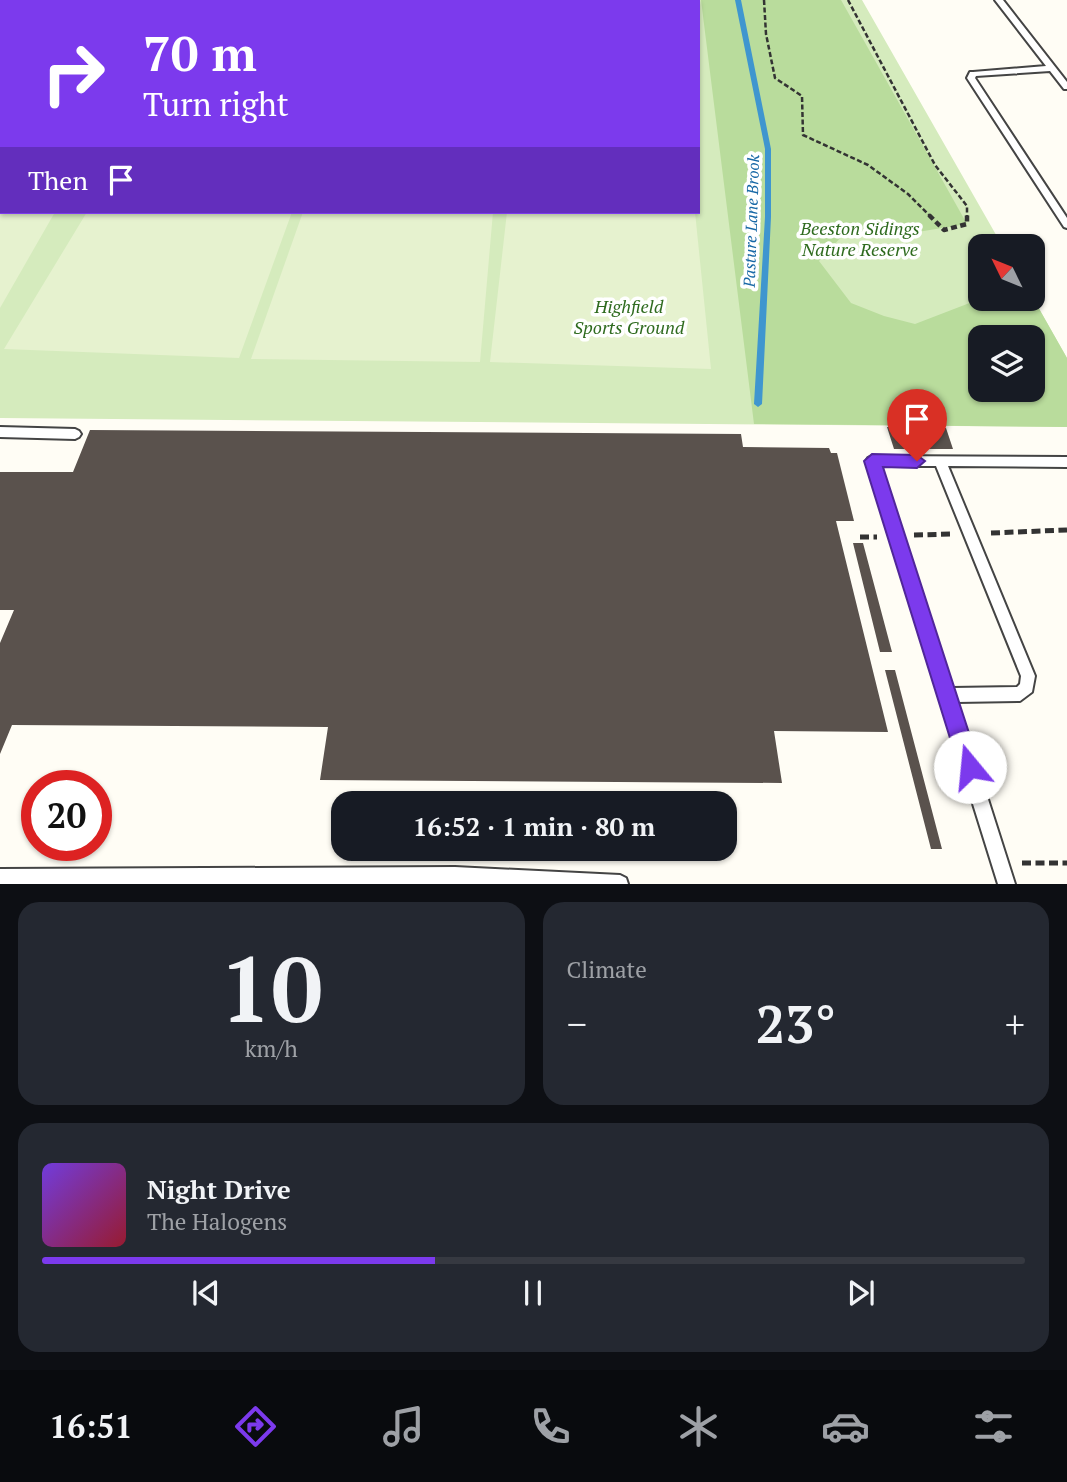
<!DOCTYPE html>
<meta charset="utf-8">
<style>
body{margin:0;font-family:"PT Serif",serif;background:#242831;color:#f1f3f6;height:100vh;display:flex;flex-direction:column;font-size:26px;white-space:nowrap}
*{box-sizing:border-box;margin:0}
p{font-size:23px;color:#9ea1a6}
.icon{flex:none;width:38px;height:38px;fill:none;stroke:currentColor;stroke-width:2;stroke-linecap:round;stroke-linejoin:round}
.map{position:relative;height:884px;overflow:hidden}
.details{display:flex;flex-direction:column;gap:18px;padding:18px;background:#0d0f14;flex:1}
.details>*{flex:none}
.hud{position:absolute;left:0px;top:0px;width:700px;height:214px;box-shadow:0 2px 5px #0004;background:#7c3aed;color:#fff;overflow:hidden}
.needle{width:46px;rotate:313deg}
.buttons{position:absolute;left:968px;top:234px;display:grid;gap:14px}
.buttons a{display:grid;place-items:center;width:77px;height:77px;border-radius:14px;background:#171b24;box-shadow:0 2px 5px #0004;font-size:35px}
.speed{position:absolute;left:21px;top:770px;display:flex;gap:14px;font-size:35px;font-weight:700;text-align:center}
.speed>*{display:grid;place-content:center;width:91px;height:91px;border-radius:50%;background:#171b24;box-shadow:0 2px 5px #0004;line-height:1}
.speed .limit{border:10px solid #d22;background:#fff;color:#111}
.pin{position:absolute;display:grid;place-items:center;width:60px;height:60px;color:#fff;margin:-72px -30px;border-radius:50% 50% 50% 0;rotate:-45deg;box-shadow:0 0 7px #0007}
.pin .icon{rotate:45deg}
.me{position:absolute;width:77px;margin:-38px;rotate:343deg;stroke-linejoin:round;filter:drop-shadow(0 0 5px #0008)}
.turn{display:flex;align-items:center;gap:24px;height:147px;padding:0 28px;font-size:32px}
.turn .icon{width:91px;height:91px;stroke-width:2.5}
.turn b{display:block;font-size:49px;line-height:60px}
.then{display:flex;align-items:center;height:66px;padding:0 28px;background:#0003;gap:14px;font-size:26px}
.big{font-size:52px;font-weight:700;line-height:1.1}
.details .card{flex:1;display:flex;flex-direction:column;justify-content:center;gap:10px;min-width:0;padding:0 24px;border-radius:21px;background:#242831}
.details .dial{align-items:center;gap:0}
.dial b{font-size:91px;line-height:1}
.song{display:flex;align-items:center;gap:21px}
.cover{width:84px;height:84px;border-radius:10px;background:linear-gradient(135deg,hsl(260 70% 55%),hsl(350 70% 35%))}
.played{height:7px;border-radius:4px;background:linear-gradient(90deg,#7c3aed 40%,#363941 40%)}
.keys{display:flex;justify-content:space-around;direction:ltr}
.heat{display:flex;justify-content:space-between;align-items:center;font-size:38px;direction:ltr}
.details .tiles{flex:1;display:grid;gap:18px;grid-template-columns:1fr 1fr}
.card:last-child{grid-column:span 2}
.trip{position:absolute;left:331px;top:791px;width:406px;height:70px;border-radius:21px;background:#171b24;box-shadow:0 2px 5px #0004;font-weight:700;line-height:70px;text-align:center}
.tab-bar{display:flex;height:112px;justify-content:space-around;align-items:center;background:#090b0e;color:#9ea1a6}
.tab-bar .icon{width:49px;height:49px}
.tab-bar .on{color:#7c3aed}
.tab-bar b{font-size:32px;color:#f1f3f6}
.map>svg:first-child{display:block}
.green{fill:#d5ebbd;fill-rule:evenodd}
.forest{fill:#b9dc9c;fill-rule:evenodd}
.pitch{fill:#e6f2cf}
.lines{fill:none;stroke-linecap:round;stroke-linejoin:round}
.stream{fill:#3f96cf;fill-rule:evenodd}
.building{fill:#5a524d}
.service-casing{stroke:#444;stroke-width:4}
.path-far2{stroke:#333;stroke-width:2.5;stroke-dasharray:5 2.5;stroke-linecap:butt}
.path-far1{stroke:#333;stroke-width:4.5;stroke-dasharray:6 3.5;stroke-linecap:butt}
.path{stroke:#333;stroke-width:5;stroke-dasharray:9 4.5;stroke-linecap:butt}
.service{fill:#fff;fill-rule:evenodd}
.route{fill:#7c3aed;stroke:#51269a;stroke-width:2}
.labels{text-anchor:middle;stroke-width:7;stroke-linejoin:round;paint-order:stroke}
.far-water-label{font-size:16px;font-style:italic;fill:#1768a6;stroke:#fff}
.park-label{font-size:18px;font-style:italic;fill:#2f6b1f;stroke:#fff}
</style>
<div class="map">
<svg width="1067" height="884" viewBox="0 0 1067 884">
<rect width="100%" height="100%" fill="#fffdf5"/>
<path class="green" d="M0 0H862L1003 247H980V299L1033 298 1067 358V427L0 418ZM2 2H698V212H2ZM980 338H1032V390H980Z"/>
<path class="forest" d="M701 0H841L967 224 905 234 843 235 819 261 851 303 884 316 915 324 980 299 1033 298 1067 358V427L754 424ZM980 338H1032V390H980Z"/>
<path class="pitch" d="M137 0H435L136 2Z
M0 211 55 212 0 308Z
M87 212H292L239 358 4 349Z
M303 212H493L480 362 251 359Z
M507 212H695L711 369 490 362Z"/>
<g class="lines">
<path class="stream" d="M735 0H741L771 149V217L762 404 758 407 754 404 765 217V149Z"/>
</g>
<path class="building" d="M887 427 946 428 953 449H894Z
M90 430 741 434 743 447 829 448 831 453H837L854 521H836L888 732 774 731 782 783 320 780 328 727 12 725 0 754V643L14 610H0V472H73Z
M853 543H863L892 652H880Z
M885 670H895L942 849H931Z"/>
<g class="lines">
<defs>
<path id="service" d="M995 0H1003L1067 82V89H1064L1050 71 976 76 975 78 1067 218V228L1064 227 967 78 970 72H973L1046 66Z
M0 91H2V97L0 98Z
M0 427 75 429 79 431 81 434 79 437 75 439 0 437Z
M872 456 1067 457V467L948 466 1035 676 1032 692 1020 701 957 702 1015 884H998L866 461 868 458ZM880 466H936L1021 676 1020 684 1017 687 952 688Z
M455 867 620 875 626 878 628 884H0V869Z"/>
</defs>
<use href="#service" class="service-casing"/>
<path class="path-far2" d="M764 0 766 34 775 78 802 96 803 135 868 165 908 194 931 217
M848 0 935 165 967 206V217"/>
<path class="path-far1" d="M929 215 944 230 967 224V215"/>
<path class="path" d="M991 533 1067 530
M914 535 951 534
M860 537H877
M1022 863H1067"/>
<use href="#service" class="service"/>
</g>
<path class="route" d="M872 454 917 455 925 461 917 468 883 467 980 767 977 774 970 778 962 774 959 767 864 461Z"/>
<g class="labels">
<g class="far-water-label">
<text transform="translate(751 221) rotate(-88)" y="6">Pasture Lane Brook</text>
</g>
<g class="park-label">
<text x="860" y="235">Beeston Sidings<tspan x="860" dy="21">Nature Reserve</tspan></text>
<text x="629" y="313">Highfield<tspan x="629" dy="21">Sports Ground</tspan></text>
</g>
</g>
</svg>
<div class="buttons">
<a><svg class="needle" viewBox="-14 -14 28 28"><path d="M0-13l5 13h-10z" fill="#e53935"/><path d="M0 13l5-13h-10z" fill="#9ea1a6"/></svg></a>
<a><svg class="icon" aria-label="layers" viewBox="0 0 24 24"><path d="M12 4l9 5-9 5-9-5zM3 14l9 5 9-5"/></svg></a>
</div>
<div class="speed"><div class="limit">20</div></div>
<div class="pin" style="left:917px;top:461px;background:#d93025"><svg class="icon" aria-label="arrive" viewBox="0 0 24 24"><path d="M6 21V4h12l-3 4 3 4H6"/></svg></div>
<svg class="me" style="left:970px;top:767px" viewBox="-20 -20 40 40"><circle r="19" fill="#fff"/><path d="M0-13L10 11 0 6-10 11z" fill="#7c3aed"/></svg>
<div class="trip">16:52 · 1 min · 80 m</div>
<div class="hud">
<div class="turn"><svg class="icon" aria-label="right" viewBox="0 0 24 24"><path d="M7 20v-9h11M14 6l5 5-5 5"/></svg><div><b>70 m</b>Turn right</div></div>
<div class="then">Then<svg class="icon" aria-label="arrive" viewBox="0 0 24 24"><path d="M6 21V4h12l-3 4 3 4H6"/></svg></div>
</div>
</div>
<section class="details">
<div class="tiles">
<div class="card dial"><b>10</b><p>km/h</p></div>
<div class="card"><p>Climate</p>
<div class="heat"><a>−</a><b class="big">23°</b><a>+</a></div>
</div>
<div class="card">
<div class="song"><i class="cover"></i><div><b>Night Drive</b><p>The Halogens</p></div></div>
<div class="played"></div>
<div class="keys"><svg class="icon" aria-label="previous" viewBox="0 0 24 24"><path d="M18 5L8 12l10 7zM5 5v14"/></svg><svg class="icon" aria-label="pause" viewBox="0 0 24 24"><path d="M8 5v14M16 5v14"/></svg><svg class="icon" aria-label="next" viewBox="0 0 24 24"><path d="M6 5l10 7-10 7zM19 5v14"/></svg></div>
</div>
</div>
</section>
<nav class="tab-bar">
<b>16:51</b>
<svg class="icon on" aria-label="directions" viewBox="0 0 24 24"><path d="M12 3l9 9-9 9-9-9zM9 14v-3h6M13 9l2 2-2 2"/></svg>
<svg class="icon" aria-label="music" viewBox="0 0 24 24"><path d="M9 18V5l10-2v13"/><circle cx="6" cy="18" r="3"/><circle cx="16" cy="16" r="3"/></svg>
<svg class="icon" aria-label="phone" viewBox="0 0 24 24"><path d="M5 4h4l2 5-3 2q2 4 5 5l2-3 5 2v4C11 20 4 13 5 4z"/></svg>
<svg class="icon" aria-label="climate" viewBox="0 0 24 24"><path d="M12 3v18M4 7l16 10M4 17L20 7"/></svg>
<svg class="icon" aria-label="car" viewBox="0 0 24 24"><path d="M5 17H2v-5l4-1 3-4h7l3 4 3 1v5h-3M9 17h6M6 11h13"/><circle cx="7" cy="17" r="2"/><circle cx="17" cy="17" r="2"/></svg>
<svg class="icon" aria-label="filters" viewBox="0 0 24 24"><path d="M4 7h16M4 17h16"/><circle cx="9" cy="7" r="2"/><circle cx="15" cy="17" r="2"/></svg>
</nav>
